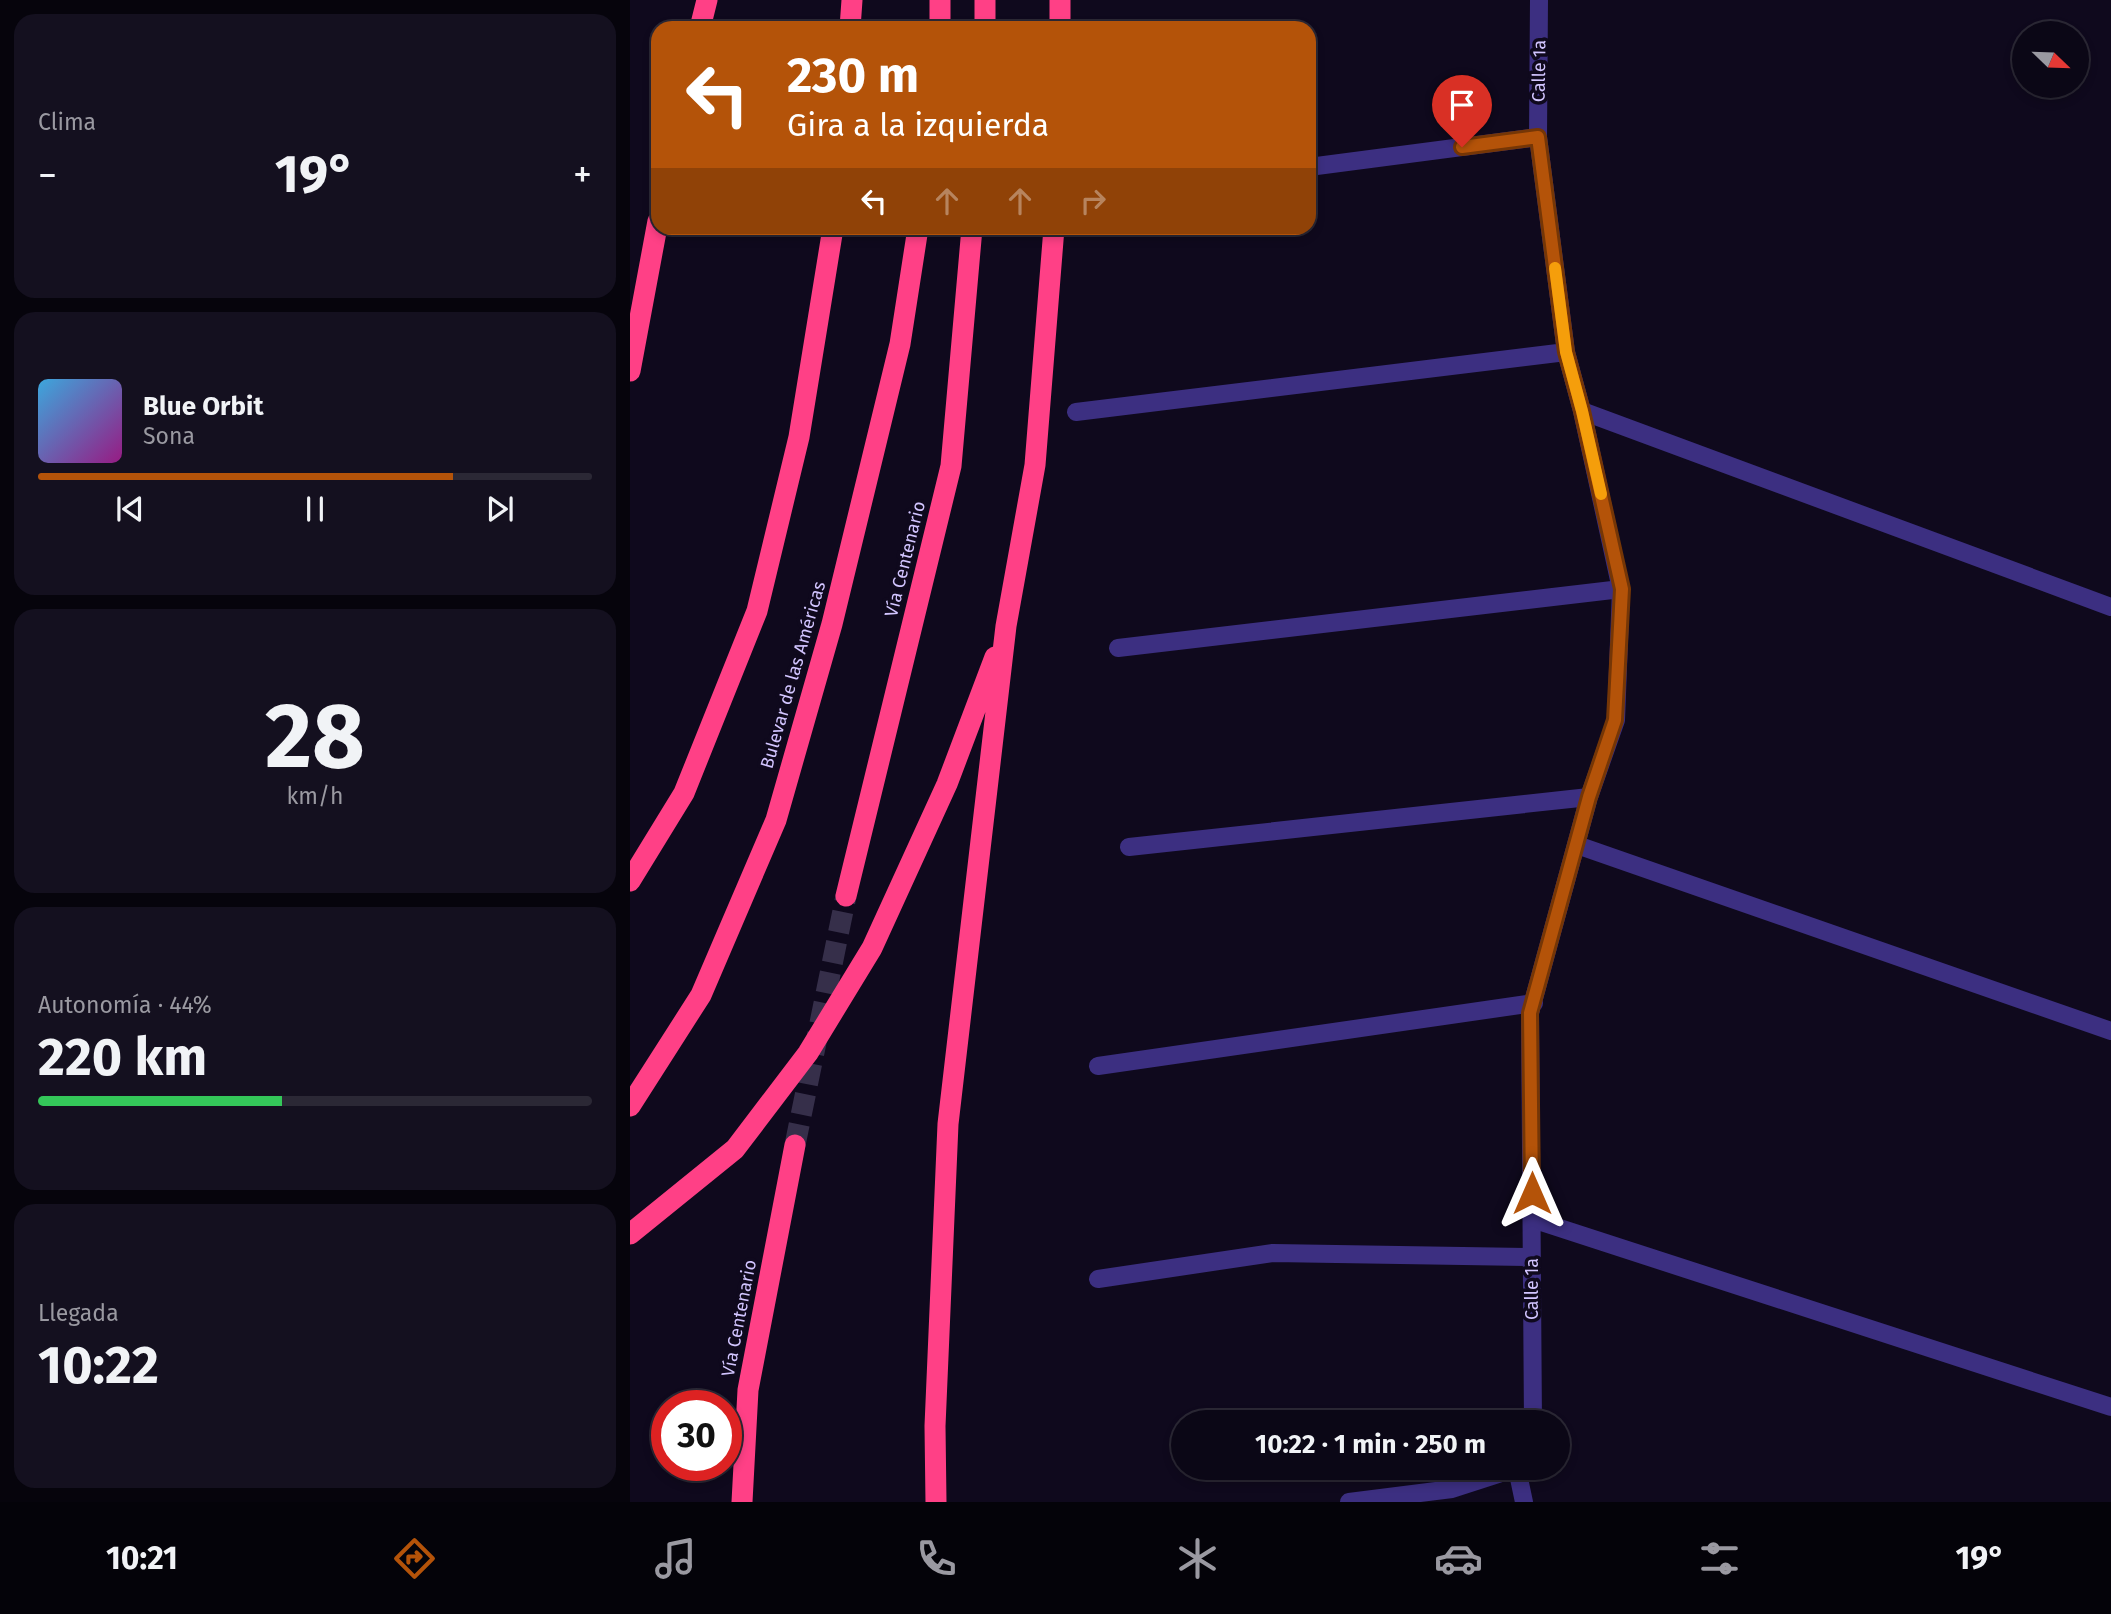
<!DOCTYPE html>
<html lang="es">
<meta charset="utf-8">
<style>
body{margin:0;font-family:"Fira Sans",sans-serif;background:#14101f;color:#f1f3f6;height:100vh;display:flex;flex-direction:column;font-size:26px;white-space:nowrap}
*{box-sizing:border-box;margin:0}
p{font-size:23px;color:#9a99a1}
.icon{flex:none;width:38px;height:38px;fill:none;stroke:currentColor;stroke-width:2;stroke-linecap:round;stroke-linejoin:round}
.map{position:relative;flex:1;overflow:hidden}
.details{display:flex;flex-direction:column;gap:14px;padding:14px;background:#06040c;width:630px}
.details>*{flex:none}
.top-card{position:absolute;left:21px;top:21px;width:665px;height:214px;border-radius:21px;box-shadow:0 4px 10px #0003,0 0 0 2px #2b2835;background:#b45309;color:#fff;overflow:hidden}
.needle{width:46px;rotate:113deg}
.controls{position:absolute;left:1382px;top:21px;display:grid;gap:14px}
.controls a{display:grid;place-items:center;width:77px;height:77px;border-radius:50%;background:#0b0716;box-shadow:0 4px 10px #0003,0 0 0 2px #2b2835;font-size:35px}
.speed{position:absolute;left:21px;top:1390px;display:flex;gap:14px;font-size:35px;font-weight:700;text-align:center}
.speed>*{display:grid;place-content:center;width:91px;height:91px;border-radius:50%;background:#0b0716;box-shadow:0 4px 10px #0003,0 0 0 2px #2b2835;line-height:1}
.speed .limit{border:10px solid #d22;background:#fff;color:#111}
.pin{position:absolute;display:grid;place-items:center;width:60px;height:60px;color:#fff;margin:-72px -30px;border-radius:50% 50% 50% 0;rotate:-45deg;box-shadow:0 0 7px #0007}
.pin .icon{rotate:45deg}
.me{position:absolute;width:77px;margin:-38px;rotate:0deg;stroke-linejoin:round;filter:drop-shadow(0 0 5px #0008)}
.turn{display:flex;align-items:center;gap:24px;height:147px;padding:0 21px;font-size:32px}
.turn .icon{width:91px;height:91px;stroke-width:2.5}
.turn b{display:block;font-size:49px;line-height:60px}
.lanes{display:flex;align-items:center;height:66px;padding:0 21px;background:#0003;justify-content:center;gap:35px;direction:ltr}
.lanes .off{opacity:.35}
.big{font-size:52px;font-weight:700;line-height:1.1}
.details .tile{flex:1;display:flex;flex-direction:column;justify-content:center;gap:10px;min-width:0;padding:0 24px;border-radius:21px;background:#14101f}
.details .dial{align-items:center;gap:0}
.dial b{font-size:91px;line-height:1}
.song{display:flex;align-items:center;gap:21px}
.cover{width:84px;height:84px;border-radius:10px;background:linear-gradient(135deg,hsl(200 70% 55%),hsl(310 70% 35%))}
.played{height:7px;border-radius:4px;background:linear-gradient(90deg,#b45309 75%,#2b2835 75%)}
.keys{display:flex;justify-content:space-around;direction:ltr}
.heat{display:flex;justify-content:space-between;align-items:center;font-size:38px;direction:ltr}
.charge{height:10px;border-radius:5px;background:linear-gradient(90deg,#34c759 44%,#2b2835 0)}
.trip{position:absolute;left:541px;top:1410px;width:399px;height:70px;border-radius:35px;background:#0b0716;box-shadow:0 4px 10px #0003,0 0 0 2px #2b2835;font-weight:700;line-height:70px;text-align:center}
.menu{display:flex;height:112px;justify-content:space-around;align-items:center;background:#040309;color:#9a99a1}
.menu .icon{width:49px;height:49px}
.menu .on{color:#b45309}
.menu b{font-size:32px;color:#f1f3f6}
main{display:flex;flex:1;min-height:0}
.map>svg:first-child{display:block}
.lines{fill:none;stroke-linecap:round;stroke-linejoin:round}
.highway-tunnel{stroke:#362f4a;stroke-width:21;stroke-dasharray:21 10;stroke-linecap:butt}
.street{stroke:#3c2f81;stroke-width:18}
.highway{stroke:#ff4086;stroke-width:21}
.route-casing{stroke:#753606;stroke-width:18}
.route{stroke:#b45309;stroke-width:12}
.slow{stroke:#f59e0b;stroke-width:12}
.labels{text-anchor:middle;stroke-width:7;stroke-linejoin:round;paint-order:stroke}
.street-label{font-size:18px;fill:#d2c5ff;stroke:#0f091d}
</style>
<main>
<section class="details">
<div class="tile"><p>Clima</p>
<div class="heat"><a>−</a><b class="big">19°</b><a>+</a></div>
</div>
<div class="tile">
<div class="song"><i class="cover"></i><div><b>Blue Orbit</b><p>Sona</p></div></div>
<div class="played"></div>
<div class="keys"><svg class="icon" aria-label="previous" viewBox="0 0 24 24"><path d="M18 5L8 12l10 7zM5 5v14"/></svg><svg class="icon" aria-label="pause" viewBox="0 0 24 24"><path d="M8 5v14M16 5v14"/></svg><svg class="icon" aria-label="next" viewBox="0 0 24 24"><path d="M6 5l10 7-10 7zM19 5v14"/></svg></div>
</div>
<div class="tile dial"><b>28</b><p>km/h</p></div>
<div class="tile"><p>Autonomía · 44%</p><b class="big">220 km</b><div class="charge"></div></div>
<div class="tile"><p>Llegada</p><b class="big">10:22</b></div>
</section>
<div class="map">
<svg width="1481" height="1502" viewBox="0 0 1481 1502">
<rect width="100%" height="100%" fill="#0f091d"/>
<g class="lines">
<path class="highway-tunnel" d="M165 1145 216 896"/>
<path class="street" d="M679 167 908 137
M952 411 1481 607
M446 412 936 352
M488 648 991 589
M947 845 1481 1031
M499 847 959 797
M468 1066 904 1003
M902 1219 1481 1407
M468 1279 643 1253 902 1257
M903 1423 900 1013 959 797 986 720 991 589 952 411 936 352 908 137 909 0
M887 1469 894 1502
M719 1502 822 1489 887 1468"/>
<path class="highway" d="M355 0V28
M70 28 77 0
M220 28 222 0
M310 28V0
M430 28V0
M0 371 28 221
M0 881 54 793 127 611 169 437 203 228
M216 896 321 466 342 228
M0 1106 71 995 146 820 202 624 270 344 288 228
M0 1234 105 1149 178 1053 242 948 317 784 365 657
M112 1502 118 1390 165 1145
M306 1502 305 1426 318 1124 376 626 405 465 424 228"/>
</g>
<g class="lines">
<defs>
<path id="route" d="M832 147 908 137 936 352 952 411 992 589 985 720 959 797 900 1013 902 1193"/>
</defs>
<use href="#route" class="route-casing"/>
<use href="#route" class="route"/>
<path class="slow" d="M925 268 936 352 952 411 971 494"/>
</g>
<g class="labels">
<g class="street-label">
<text transform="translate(909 71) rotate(-89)" y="6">Calle 1a</text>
<text transform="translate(275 559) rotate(-76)" y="6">Vía Centenario</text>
<text transform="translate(163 675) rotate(-74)" y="6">Bulevar de las Américas</text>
<text transform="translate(902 1289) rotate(-90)" y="6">Calle 1a</text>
<text transform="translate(109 1318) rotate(-79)" y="6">Vía Centenario</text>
</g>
</g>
</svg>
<div class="controls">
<a><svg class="needle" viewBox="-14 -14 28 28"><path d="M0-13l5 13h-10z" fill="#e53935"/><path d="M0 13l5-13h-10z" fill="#9a99a1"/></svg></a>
</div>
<div class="speed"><div class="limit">30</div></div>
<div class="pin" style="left:832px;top:147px;background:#d93025"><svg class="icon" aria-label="arrive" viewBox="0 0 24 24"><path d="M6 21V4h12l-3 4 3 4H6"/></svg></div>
<svg class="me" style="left:902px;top:1193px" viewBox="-20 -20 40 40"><path d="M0-17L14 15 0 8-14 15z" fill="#b45309" stroke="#fff" stroke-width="4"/></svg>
<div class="trip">10:22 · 1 min · 250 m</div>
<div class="top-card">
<div class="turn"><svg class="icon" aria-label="left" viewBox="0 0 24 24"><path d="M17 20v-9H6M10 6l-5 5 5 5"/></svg><div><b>230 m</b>Gira a la izquierda</div></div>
<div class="lanes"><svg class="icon" aria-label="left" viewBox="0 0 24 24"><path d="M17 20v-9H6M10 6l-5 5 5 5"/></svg><svg class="icon off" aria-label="ahead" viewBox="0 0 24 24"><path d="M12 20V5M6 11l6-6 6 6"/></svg><svg class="icon off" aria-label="ahead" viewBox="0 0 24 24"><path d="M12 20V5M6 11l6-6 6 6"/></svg><svg class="icon off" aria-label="right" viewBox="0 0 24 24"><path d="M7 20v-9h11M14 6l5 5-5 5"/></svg></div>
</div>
</div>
</main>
<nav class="menu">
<b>10:21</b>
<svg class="icon on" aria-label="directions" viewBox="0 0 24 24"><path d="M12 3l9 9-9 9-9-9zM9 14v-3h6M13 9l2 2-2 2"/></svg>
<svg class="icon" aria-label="music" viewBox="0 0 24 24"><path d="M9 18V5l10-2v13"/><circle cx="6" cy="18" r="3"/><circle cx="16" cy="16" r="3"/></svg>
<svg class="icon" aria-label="phone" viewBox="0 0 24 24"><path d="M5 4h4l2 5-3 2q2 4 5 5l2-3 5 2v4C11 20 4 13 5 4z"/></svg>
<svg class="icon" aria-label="climate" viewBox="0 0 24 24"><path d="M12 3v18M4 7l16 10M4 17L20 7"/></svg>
<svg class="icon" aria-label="car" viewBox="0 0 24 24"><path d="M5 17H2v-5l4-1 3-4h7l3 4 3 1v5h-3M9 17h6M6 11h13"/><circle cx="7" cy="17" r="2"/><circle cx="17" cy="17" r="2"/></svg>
<svg class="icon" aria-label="filters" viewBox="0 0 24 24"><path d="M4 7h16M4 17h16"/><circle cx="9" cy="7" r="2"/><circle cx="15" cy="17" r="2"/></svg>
<b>19°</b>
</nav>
